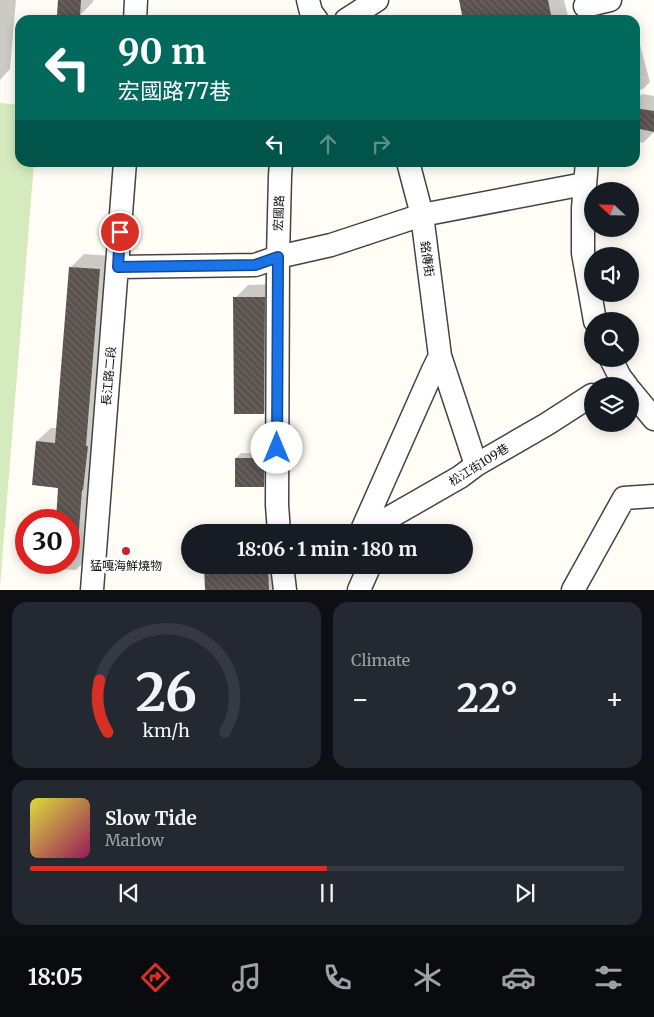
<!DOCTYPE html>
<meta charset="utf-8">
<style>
body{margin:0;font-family:Merriweather,"Noto Sans TC",serif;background:#242831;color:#f1f3f6;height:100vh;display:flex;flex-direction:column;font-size:19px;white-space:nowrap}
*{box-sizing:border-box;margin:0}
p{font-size:16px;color:#9ea1a6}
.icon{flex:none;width:28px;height:28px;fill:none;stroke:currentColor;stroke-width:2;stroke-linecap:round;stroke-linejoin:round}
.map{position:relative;height:590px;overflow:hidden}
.panel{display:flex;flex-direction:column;gap:12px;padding:12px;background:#0d0f14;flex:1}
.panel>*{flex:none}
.banner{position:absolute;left:15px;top:15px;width:625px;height:152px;border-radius:15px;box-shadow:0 2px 12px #0003;background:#00695c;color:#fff;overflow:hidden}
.needle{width:32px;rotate:292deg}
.controls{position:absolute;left:584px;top:182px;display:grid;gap:10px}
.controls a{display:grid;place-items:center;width:55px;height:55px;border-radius:50%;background:#171b24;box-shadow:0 2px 12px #0003;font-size:25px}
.speed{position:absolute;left:15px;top:509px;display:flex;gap:10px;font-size:25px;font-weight:700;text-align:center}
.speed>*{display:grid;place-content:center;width:65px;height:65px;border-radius:50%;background:#171b24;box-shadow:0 2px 12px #0003;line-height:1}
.speed .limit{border:8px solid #d22;background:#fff;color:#111}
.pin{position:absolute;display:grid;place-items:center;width:42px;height:42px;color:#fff;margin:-21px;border:2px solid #fff;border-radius:50%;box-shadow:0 1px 5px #0007}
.me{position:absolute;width:55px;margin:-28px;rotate:0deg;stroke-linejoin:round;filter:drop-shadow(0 0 4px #0008)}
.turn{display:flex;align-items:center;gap:18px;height:105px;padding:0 20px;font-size:22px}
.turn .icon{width:65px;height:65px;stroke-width:2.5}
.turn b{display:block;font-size:35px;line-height:42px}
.lanes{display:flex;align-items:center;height:48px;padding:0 20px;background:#0003;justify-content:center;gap:25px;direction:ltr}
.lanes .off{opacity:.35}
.big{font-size:38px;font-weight:700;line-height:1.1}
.panel .widget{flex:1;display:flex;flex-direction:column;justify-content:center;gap:8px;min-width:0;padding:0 18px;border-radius:15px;background:#242831}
.panel .dial{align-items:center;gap:0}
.dial svg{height:130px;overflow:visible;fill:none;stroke:#363941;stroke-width:7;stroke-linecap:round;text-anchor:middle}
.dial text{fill:#f1f3f6;stroke:none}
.song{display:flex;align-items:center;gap:15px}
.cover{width:60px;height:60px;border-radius:8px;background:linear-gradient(135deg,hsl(60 70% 55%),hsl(330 70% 35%))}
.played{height:5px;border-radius:2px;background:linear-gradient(90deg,#d93025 50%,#363941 50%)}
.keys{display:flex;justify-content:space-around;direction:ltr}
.heat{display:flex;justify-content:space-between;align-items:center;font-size:28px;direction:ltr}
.panel .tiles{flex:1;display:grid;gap:12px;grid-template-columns:1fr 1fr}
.widget:last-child{grid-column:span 2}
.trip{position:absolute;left:181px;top:524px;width:292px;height:50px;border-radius:25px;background:#171b24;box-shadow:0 2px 12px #0003;font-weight:700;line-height:50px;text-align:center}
.menu{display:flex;height:80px;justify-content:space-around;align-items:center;background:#090b0e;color:#9ea1a6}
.menu .icon{width:35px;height:35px}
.menu .current{color:#d93025}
.menu b{font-size:22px;color:#f1f3f6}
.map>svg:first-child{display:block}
.park{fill:#d5ebbd}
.shadow{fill:#0003}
.building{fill:url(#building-back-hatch)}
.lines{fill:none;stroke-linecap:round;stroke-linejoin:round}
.minor-casing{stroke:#444;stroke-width:25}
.minor{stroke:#fff;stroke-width:22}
.route-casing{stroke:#114b97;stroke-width:12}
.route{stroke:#1a73e8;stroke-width:9}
.poi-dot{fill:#c4262e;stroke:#fff;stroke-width:2}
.labels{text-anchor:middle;stroke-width:5;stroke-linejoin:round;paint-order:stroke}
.street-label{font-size:12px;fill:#111;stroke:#fff}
.poi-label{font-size:12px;fill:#111;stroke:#fff}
</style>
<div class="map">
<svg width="654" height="590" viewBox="0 0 654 590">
<defs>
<pattern id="building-back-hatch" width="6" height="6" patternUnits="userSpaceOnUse" patternTransform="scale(1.25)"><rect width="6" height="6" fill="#5a524d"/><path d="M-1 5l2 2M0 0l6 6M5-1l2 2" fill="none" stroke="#6d6662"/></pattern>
</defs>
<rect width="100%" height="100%" fill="#fffdf5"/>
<path class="park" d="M0 103 20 105V162L34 163 0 587Z"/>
<path class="shadow" d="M0 0H16L10 69 0 80Z
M60 0H93V2L80 15Z
M460 0H564L569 20H464Z
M635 26 650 82 643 89 635 91Z
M642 94 654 96V132L643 143 635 140V101Z
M84 254 113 256 89 557 76 570 54 569 55 562H69V520H58L60 487 37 441 51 428H58L71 267Z
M278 284 277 399 264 413 235 298 248 285Z
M241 453H268V481L263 486 236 458Z
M205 565H281L282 590H206Z"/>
<path class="building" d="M58 0H81L80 16 57 15Z
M459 0H548L552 20H463Z
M635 108 654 111V132L635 128Z
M69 267 100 269 86 446H88L83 490H82L78 543H69V520H56L58 488 32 485 36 441 55 443Z
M233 297H265L264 414H234Z
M235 458H264V487H235Z
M204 565H268L269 590H205Z"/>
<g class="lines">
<defs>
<path id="minor" d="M308 0 311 12 317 20
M585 6 610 0
M135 20 136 0
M346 20 377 0
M408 162 422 215 440 356 476 465
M587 162 583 208V253L595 321
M118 267 255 265 278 257 331 245 422 215 584 184
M611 359 620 377 627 386
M630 390 654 419
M279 532 277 505 278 257 280 176 281 162
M361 532 433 370 440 356
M364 532 460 477 476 465 547 424 592 395
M282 565 285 590
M92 590 125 162
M359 590 370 565
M573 590 624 498 654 496"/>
</defs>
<use href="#minor" class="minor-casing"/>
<use href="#minor" class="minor"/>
</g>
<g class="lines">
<defs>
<path id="route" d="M120 232 118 267 255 265 278 257 277 448"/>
</defs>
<use href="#route" class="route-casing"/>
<use href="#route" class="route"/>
</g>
<circle class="poi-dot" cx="126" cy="551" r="5"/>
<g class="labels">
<g class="street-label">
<text transform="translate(279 213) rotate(-88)" y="4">宏國路</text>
<text transform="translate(427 259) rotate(82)" y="4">銘傳街</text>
<text transform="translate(109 376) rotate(-85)" y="4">長江路二段</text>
<text transform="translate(479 465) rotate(-32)" y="4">松江街109巷</text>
</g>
<g class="poi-label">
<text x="126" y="570">猛嘎海鮮燒物</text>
</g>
</g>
</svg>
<div class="controls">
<a><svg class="needle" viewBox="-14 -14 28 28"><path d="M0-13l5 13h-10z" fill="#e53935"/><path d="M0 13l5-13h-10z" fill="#9ea1a6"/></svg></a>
<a><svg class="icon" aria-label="sound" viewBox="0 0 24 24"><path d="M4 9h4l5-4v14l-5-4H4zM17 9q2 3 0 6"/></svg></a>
<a><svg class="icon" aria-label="search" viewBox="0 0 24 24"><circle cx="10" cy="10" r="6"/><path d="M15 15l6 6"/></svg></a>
<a><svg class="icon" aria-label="layers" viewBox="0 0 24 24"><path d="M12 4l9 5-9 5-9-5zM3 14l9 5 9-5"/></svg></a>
</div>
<div class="speed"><div class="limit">30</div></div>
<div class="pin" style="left:120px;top:232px;background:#d93025"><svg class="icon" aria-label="arrive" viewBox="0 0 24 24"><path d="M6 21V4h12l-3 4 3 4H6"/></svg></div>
<svg class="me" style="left:277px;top:448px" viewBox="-20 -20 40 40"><circle r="19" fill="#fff"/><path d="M0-13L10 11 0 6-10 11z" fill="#1a73e8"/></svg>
<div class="trip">18:06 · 1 min · 180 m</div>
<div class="banner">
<div class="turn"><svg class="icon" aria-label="left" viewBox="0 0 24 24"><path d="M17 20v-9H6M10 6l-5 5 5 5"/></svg><div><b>90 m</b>宏國路77巷</div></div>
<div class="lanes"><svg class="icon" aria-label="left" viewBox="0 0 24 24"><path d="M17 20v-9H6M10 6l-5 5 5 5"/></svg><svg class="icon off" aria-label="ahead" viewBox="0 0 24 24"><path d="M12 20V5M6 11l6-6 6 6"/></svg><svg class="icon off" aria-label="right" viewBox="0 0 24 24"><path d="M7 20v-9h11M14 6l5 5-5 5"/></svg></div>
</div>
</div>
<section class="panel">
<div class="tiles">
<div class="widget dial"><svg viewBox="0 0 100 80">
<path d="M14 69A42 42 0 1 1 86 69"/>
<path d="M14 69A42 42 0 0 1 9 37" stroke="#d93025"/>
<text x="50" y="56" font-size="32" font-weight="700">26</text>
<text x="50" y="72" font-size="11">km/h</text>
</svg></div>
<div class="widget"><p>Climate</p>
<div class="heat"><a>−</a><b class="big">22°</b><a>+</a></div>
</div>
<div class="widget">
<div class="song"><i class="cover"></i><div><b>Slow Tide</b><p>Marlow</p></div></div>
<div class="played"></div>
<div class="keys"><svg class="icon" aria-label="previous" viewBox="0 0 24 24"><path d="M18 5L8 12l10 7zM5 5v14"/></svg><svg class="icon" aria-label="pause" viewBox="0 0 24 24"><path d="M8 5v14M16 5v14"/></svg><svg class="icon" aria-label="next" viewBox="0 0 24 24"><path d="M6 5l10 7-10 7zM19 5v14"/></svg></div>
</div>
</div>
</section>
<nav class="menu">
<b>18:05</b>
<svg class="icon current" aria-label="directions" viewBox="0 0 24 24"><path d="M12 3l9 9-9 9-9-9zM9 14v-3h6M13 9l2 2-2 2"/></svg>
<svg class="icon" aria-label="music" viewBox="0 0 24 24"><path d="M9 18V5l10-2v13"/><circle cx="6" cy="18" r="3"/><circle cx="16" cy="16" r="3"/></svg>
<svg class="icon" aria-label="phone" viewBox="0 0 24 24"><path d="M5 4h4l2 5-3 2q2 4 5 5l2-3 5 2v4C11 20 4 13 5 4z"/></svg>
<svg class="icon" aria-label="climate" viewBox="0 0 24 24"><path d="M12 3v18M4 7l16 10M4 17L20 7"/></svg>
<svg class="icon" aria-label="car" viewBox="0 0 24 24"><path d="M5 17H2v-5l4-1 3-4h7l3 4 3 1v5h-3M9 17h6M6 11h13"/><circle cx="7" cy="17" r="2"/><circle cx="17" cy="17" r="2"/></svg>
<svg class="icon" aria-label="filters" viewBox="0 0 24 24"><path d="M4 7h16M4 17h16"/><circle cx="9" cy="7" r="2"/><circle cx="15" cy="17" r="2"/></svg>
</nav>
